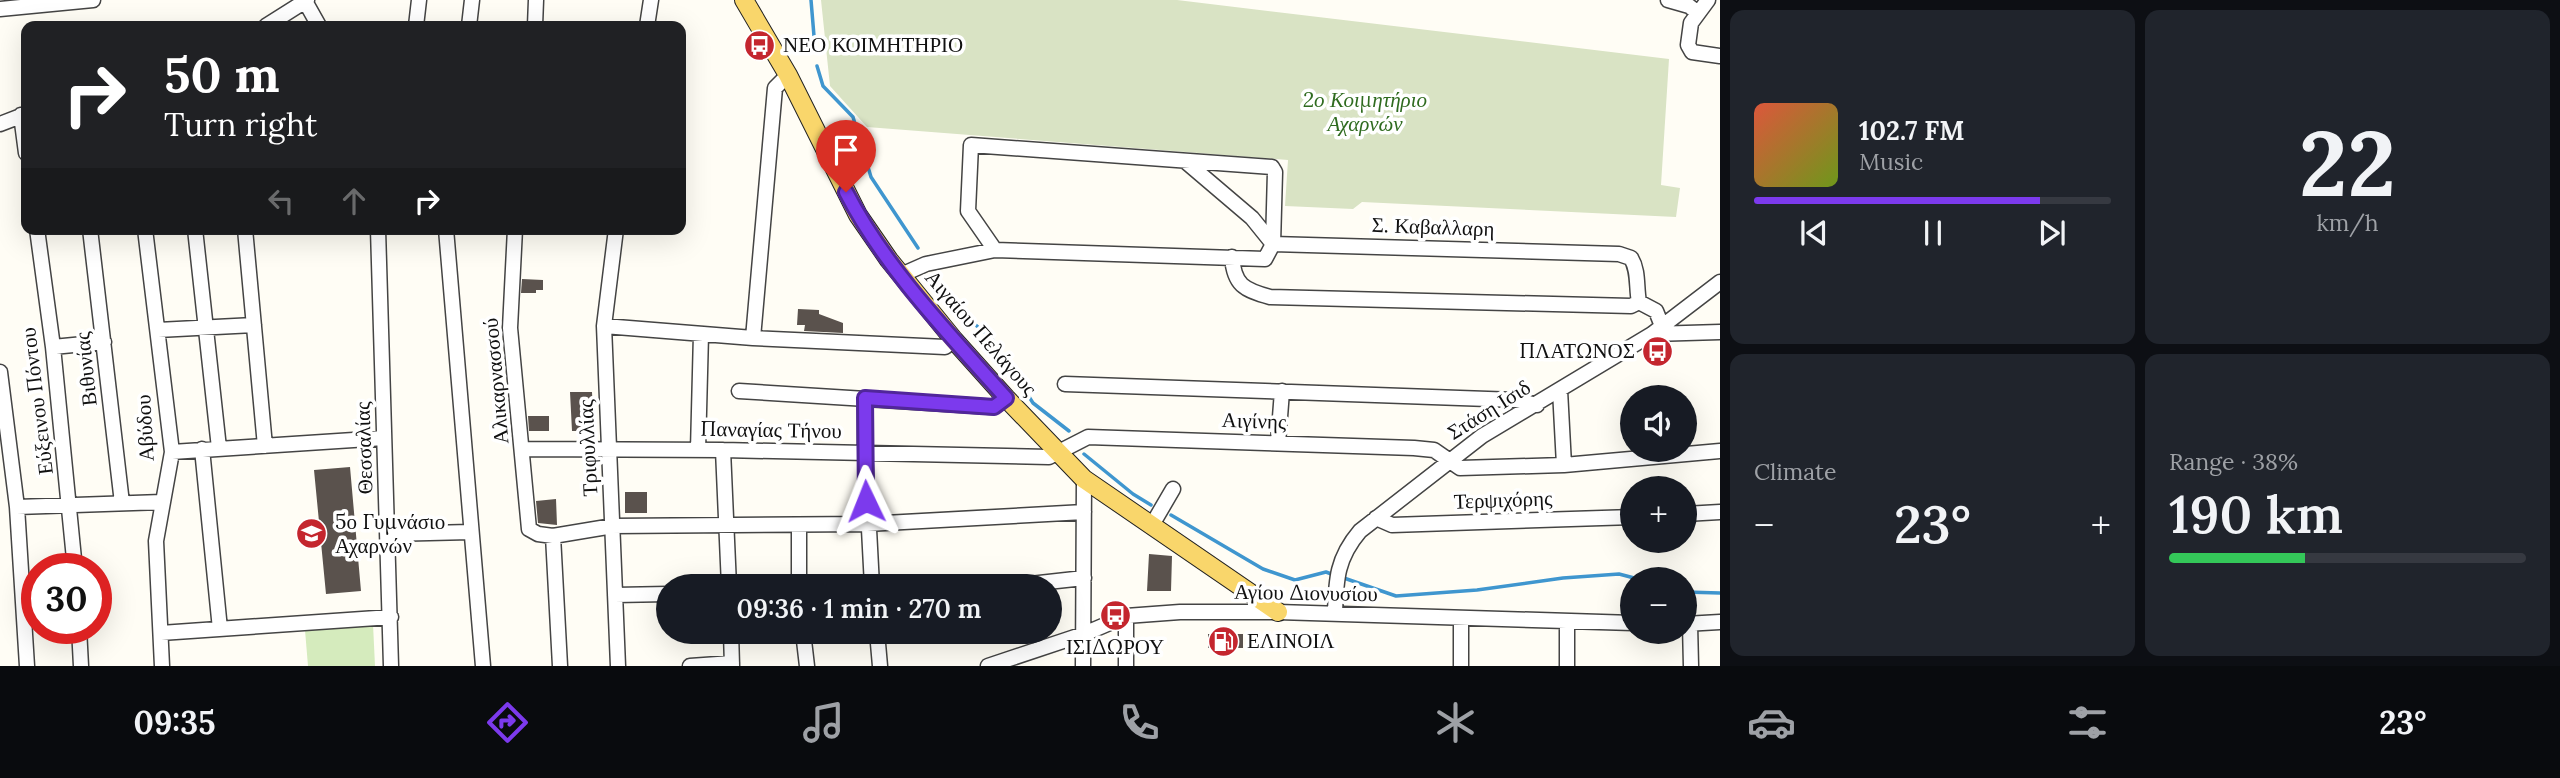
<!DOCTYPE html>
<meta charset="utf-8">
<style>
body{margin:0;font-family:Lora,serif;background:#20242c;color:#f1f3f6;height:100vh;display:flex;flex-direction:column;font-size:26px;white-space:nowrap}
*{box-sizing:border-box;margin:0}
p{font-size:23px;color:#9ea1a6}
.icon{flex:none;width:38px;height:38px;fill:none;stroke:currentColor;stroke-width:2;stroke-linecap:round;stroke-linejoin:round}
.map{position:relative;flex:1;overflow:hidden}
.drawer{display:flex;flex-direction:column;gap:10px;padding:10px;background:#0d0f14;width:840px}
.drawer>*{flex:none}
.hud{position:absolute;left:21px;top:21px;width:665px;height:214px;border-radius:14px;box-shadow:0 7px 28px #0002;background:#202124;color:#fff;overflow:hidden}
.fabs{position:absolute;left:1620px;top:385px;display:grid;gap:14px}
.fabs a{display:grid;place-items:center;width:77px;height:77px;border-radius:50%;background:#171b24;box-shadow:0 7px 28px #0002;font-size:35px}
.speed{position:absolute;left:21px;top:553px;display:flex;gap:14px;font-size:35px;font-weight:700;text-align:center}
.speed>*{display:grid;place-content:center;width:91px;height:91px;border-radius:50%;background:#171b24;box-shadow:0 7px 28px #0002;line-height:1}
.speed .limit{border:10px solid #d22;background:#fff;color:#111}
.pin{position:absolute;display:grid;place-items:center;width:60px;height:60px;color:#fff;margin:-72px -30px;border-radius:50% 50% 50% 0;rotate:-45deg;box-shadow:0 0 7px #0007}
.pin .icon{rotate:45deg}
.me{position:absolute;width:77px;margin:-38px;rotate:358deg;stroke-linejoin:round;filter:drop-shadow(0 0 5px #0008)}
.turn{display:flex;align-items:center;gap:24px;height:147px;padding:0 28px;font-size:32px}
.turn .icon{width:91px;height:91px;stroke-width:2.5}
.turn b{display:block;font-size:49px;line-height:60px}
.lanes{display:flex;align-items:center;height:66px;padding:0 28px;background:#0003;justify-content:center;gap:35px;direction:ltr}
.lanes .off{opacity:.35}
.big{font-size:52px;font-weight:600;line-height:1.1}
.drawer .tile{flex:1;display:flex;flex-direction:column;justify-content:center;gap:10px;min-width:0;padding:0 24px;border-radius:14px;background:#20242c}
.drawer .dial{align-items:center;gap:0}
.dial b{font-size:91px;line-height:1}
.song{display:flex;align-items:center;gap:21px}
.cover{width:84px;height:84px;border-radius:10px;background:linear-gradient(135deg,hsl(10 70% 55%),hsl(80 70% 35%))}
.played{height:7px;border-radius:4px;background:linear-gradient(90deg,#7c3aed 80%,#363941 80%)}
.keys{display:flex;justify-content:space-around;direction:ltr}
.heat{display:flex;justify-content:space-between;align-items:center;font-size:38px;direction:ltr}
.charge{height:10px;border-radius:5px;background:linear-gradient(90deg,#34c759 38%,#363941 0)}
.drawer .tiles{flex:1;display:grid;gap:10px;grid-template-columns:repeat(2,1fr)}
.trip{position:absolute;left:656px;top:574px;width:406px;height:70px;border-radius:35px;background:#171b24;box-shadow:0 7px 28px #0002;font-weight:600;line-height:70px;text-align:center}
.tab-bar{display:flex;height:112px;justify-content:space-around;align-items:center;background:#090b0e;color:#9ea1a6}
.tab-bar .icon{width:49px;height:49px}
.tab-bar .current{color:#7c3aed}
.tab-bar b{font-size:32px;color:#f1f3f6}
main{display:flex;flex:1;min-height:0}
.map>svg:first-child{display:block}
.green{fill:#d5ebbd}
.cemetery{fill:#d9e3c4}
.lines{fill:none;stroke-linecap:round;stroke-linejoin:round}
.stream{stroke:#3f96cf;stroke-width:3.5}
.building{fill:#5a524d}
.minor-casing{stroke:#444;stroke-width:17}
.major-casing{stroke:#222;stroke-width:20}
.minor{stroke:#fff;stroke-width:14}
.major{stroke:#f9d66b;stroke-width:18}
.route-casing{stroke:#51269a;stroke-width:18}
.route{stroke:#7c3aed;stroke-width:12}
.labels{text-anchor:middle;stroke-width:7;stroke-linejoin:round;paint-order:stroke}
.poi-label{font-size:21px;fill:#111;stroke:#fff;text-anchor:start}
.park-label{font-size:21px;font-style:italic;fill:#2f6b1f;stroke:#fff}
.street-label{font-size:21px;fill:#111;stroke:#fff}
</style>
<main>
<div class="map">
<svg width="1720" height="666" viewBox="0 0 1720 666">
<rect width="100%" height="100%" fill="#fffdf5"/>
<path class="green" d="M373 624 375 666H308L305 630Z"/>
<path class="cemetery" d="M821 0H1177L1669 59 1661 185 1680 188 1676 217 1362 202 1353 209 1285 206 1288 160 867 127 830 86Z"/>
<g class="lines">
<path class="stream" d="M811 0 814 36
M817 66 823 86 853 117 871 177 918 248
M932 277 943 297 992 339 1033 403 1069 431
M1084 454 1133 494 1151 505
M1171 515 1263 569 1295 580 1326 572 1334 575
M1341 577 1396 596 1477 590 1563 578 1619 574 1638 579
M1685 592 1720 593"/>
</g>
<path class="building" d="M522 279 543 280V290H536V293H521Z
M798 309 819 310V314L843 323V333L804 331 805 325H797Z
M570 392H592L594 431H572Z
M528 416H549V431H529Z
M350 467 361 591 326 594 314 470Z
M625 492H647V513H625Z
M556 499 557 525 538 523 536 501Z
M1149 554 1172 556 1171 591H1147Z
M1208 634H1243V648H1208Z"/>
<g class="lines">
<defs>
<path id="minor" d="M1668 0 1689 6 1698 13
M1708 0 1691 23 1688 45 1692 52 1720 56
M305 1 319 26
M0 9 93 0
M266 26 307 0
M416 26 419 0
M469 26 472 0
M535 26 536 0
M647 26 651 0
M21 115 26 153
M0 124 26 114
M971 145 1272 167 1275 172 1273 244 1265 259 995 250 968 211Z
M1185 161 1252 218 1273 244 1619 254 1631 258C1639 271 1636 287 1639 302L1656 311 1662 326
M37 229 53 347 75 569
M90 229 122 503
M145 229 172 452 156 541 162 666
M195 229 219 448
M245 229 265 446
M378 229 391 666
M446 229 483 666
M515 229 510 328 529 529 538 534 553 536 613 526 867 524 1084 512
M616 229 604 326 618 666
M1232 257C1234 285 1244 290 1270 297L1631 306 1639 302
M901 275 926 264 995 250
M604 326 753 338 945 347 954 340
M158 330 254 325
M1652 334 1720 332
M753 338 775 88 788 75
M53 347 104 342
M0 372 17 507 27 666
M1065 384 1516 400 1537 405
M1560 390 1564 465
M739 391 994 407 1006 398
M865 398V453L872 586
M1278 443 1282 391
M202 449 220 629
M522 449 723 450 1049 457 1088 437 1414 448 1434 450 1460 468 1564 465 1720 451
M698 450 701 334
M723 450 729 586
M172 452 384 438
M17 507 162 502
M1685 514 1720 512
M1376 518 1392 525 1633 517
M1152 525 1173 489
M799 526V586
M388 534 470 532
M553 536 560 666
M851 586H872
M1011 586 1084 578
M615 595 668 594
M1335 613C1336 579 1337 558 1360 531L1482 436 1652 334 1720 282
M1567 621V666
M1685 624 1720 622
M1690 624 1691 666
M79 628 81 666
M731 632 732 666
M803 632 807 666
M877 632 880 666
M161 633 391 617
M690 666 732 663
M988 666 1084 634 1126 616 1180 612H1278L1633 623
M1083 666 1084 479
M1126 666V616
M1461 666V619"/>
<path id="major" d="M744 0 788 75 858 215 889 260 954 340 1006 398 1084 479 1278 612"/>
</defs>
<use href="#minor" class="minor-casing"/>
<use href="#major" class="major-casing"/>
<use href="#minor" class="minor"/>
<use href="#major" class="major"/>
</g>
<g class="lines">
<defs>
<path id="route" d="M846 192C885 268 950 335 1006 398L994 407 865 398 866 501"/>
</defs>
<use href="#route" class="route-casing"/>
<use href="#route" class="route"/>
</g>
<defs>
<symbol id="bus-disc" viewBox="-11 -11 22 22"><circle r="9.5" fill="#c4262e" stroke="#fff"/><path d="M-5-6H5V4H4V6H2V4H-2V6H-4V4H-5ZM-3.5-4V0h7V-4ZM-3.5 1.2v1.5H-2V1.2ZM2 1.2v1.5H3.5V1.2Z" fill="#fff"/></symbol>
<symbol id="school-disc" viewBox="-11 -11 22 22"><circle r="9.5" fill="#c4262e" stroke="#fff"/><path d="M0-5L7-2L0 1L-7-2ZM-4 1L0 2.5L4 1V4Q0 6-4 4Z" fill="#fff"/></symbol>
<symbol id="fuel-disc" viewBox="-11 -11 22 22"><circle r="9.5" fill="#c4262e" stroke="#fff"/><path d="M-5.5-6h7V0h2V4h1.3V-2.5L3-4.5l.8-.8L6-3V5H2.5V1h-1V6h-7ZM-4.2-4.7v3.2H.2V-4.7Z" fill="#fff"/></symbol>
</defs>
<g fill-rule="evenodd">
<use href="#bus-disc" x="742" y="28" width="35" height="35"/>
<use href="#bus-disc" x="1640" y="334" width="35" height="35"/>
<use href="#school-disc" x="294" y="516" width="35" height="35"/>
<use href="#bus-disc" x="1098" y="598" width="35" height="35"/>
<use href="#fuel-disc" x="1206" y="624" width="35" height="35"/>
</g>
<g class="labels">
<g class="poi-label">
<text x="783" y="52">ΝΕΟ ΚΟΙΜΗΤΗΡΙΟ</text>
<text x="1635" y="358" text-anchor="end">ΠΛΑΤΩΝΟΣ</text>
<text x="335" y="529">5ο Γυμνάσιο<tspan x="335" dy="24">Αχαρνών</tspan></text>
<text x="1247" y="648">ΕΛΙΝΟΙΛ</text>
<text x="1115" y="654" text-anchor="middle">ΙΣΙΔΩΡΟΥ</text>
</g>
<g class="park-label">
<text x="1365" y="107">2ο Κοιμητήριο<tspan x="1365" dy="24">Αχαρνών</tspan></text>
</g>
<g class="street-label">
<text transform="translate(1433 227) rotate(2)" y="7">Σ. Καβαλλαρη</text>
<text transform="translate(981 333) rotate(49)" y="7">Αιγαίου Πελάγους</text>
<text transform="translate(86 369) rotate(-96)" y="7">Βιθυνίας</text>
<text transform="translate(496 381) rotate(-95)" y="7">Αλικαρνασσού</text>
<text transform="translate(37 401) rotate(-97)" y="7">Εύξεινου Πόντου</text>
<text transform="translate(1489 410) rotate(-32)" y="7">Στάση Ισιδ</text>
<text transform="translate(1254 421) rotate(2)" y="7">Αιγίνης</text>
<text transform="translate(145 428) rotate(-93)" y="7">Αβύδου</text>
<text transform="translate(771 430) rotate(1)" y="7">Παναγίας Τήνου</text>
<text transform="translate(364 448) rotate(-92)" y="7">Θεσσαλίας</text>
<text transform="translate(588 448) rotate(-93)" y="7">Τριφυλλίας</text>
<text transform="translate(1503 500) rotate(-2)" y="7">Τερψιχόρης</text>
<text transform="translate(1306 593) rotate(1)" y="7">Αγίου Διονυσίου</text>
</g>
</g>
</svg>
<div class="fabs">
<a><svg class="icon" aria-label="sound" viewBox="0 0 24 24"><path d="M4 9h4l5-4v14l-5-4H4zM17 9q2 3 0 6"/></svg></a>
<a>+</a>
<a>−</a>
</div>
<div class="speed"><div class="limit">30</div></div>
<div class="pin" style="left:846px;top:192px;background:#d93025"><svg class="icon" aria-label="arrive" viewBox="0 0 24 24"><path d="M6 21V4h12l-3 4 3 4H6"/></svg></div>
<svg class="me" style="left:866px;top:501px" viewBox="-20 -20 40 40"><path d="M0-17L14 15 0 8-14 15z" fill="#7c3aed" stroke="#fff" stroke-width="4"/></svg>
<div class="trip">09:36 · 1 min · 270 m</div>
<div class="hud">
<div class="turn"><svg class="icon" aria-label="right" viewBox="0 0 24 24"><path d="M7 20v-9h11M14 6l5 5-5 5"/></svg><div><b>50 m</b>Turn right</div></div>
<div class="lanes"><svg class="icon off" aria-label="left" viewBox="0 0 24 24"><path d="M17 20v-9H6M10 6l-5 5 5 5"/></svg><svg class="icon off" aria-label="ahead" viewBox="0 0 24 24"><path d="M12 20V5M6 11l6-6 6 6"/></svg><svg class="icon" aria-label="right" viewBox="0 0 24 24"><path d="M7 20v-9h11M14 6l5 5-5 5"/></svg></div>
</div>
</div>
<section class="drawer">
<div class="tiles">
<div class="tile">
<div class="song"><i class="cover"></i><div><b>102.7 FM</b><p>Music</p></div></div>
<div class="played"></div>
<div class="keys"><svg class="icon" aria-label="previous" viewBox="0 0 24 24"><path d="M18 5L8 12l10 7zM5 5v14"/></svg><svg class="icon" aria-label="pause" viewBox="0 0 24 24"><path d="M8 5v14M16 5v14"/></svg><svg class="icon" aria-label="next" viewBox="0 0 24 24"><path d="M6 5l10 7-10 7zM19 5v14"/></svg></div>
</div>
<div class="tile dial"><b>22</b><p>km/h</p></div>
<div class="tile"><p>Climate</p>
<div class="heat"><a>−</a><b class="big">23°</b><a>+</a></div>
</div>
<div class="tile"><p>Range · 38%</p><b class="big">190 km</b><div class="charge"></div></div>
</div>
</section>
</main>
<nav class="tab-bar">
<b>09:35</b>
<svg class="icon current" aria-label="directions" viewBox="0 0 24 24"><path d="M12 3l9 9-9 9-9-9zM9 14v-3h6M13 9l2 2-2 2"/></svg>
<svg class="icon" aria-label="music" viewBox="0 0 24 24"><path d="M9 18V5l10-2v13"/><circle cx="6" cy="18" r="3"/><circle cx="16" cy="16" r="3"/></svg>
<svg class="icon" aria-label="phone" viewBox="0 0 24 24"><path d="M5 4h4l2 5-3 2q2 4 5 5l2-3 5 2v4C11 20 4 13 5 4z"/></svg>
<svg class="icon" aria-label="climate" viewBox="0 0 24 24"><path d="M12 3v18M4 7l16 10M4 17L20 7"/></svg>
<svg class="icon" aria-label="car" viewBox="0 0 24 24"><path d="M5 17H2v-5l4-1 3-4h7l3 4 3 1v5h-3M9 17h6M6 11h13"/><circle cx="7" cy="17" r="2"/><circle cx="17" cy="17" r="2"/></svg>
<svg class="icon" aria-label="filters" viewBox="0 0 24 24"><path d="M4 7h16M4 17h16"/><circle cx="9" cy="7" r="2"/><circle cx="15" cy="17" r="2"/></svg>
<b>23°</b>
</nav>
